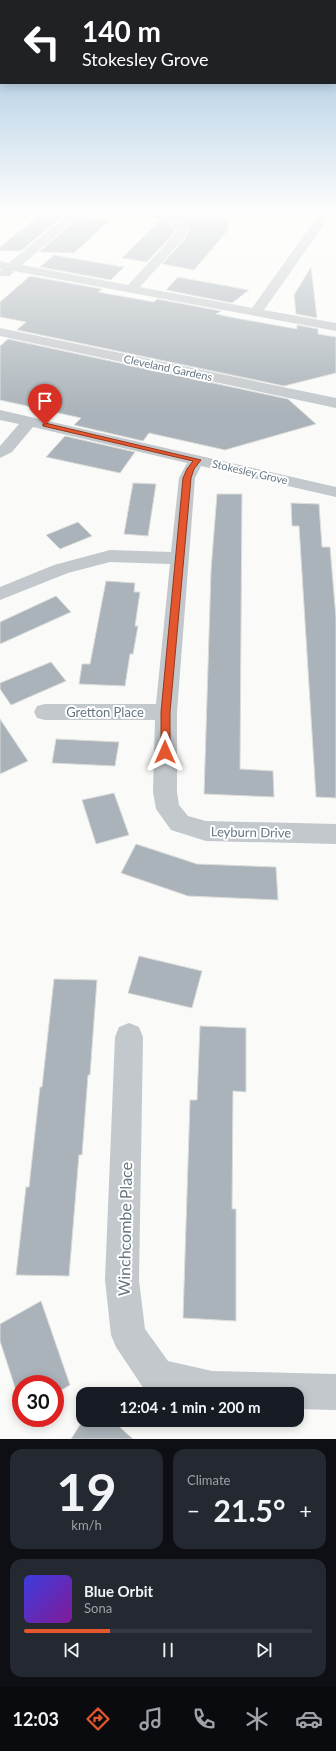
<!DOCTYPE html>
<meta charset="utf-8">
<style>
body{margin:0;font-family:Lato,sans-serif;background:#242831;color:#f1f3f6;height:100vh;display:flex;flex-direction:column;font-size:15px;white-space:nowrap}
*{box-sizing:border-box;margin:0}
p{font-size:13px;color:#9ea1a6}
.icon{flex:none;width:22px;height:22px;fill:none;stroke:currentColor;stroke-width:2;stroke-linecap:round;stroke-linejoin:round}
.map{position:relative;height:1439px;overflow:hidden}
.panel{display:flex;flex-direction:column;gap:10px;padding:10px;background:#0d0f14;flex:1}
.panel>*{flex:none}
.top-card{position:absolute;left:0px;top:0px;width:336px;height:84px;box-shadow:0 2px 10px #0003;background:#202124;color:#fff;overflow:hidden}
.speed{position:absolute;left:12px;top:1375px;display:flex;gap:8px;font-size:20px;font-weight:700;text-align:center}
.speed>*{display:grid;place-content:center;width:52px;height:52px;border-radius:50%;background:#171b24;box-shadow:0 2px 10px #0003;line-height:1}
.speed .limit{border:6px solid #d22;background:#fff;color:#111}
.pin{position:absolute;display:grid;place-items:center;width:34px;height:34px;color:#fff;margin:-41px -17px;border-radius:50% 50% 50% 0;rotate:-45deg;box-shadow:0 0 4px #0007}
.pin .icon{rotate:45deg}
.me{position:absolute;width:44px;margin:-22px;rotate:0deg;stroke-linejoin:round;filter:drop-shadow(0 0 3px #0008)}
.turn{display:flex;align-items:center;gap:14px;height:84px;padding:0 16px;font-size:18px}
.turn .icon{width:52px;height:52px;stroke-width:2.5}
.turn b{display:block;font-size:28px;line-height:34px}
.big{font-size:30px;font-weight:700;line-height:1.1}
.panel .widget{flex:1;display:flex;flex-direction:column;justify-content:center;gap:6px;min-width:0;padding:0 14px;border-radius:12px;background:#242831}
.panel .dial{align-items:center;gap:0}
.dial b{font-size:52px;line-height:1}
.song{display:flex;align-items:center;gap:12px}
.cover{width:48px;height:48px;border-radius:6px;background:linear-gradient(135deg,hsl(240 70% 55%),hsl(290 70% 35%))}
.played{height:4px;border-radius:2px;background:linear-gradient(90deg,#e4572e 30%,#363941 30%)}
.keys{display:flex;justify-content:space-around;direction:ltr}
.heat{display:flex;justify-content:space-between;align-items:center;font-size:22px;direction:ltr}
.panel .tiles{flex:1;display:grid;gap:10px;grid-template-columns:1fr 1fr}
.widget:last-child{grid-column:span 2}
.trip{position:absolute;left:76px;top:1387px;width:228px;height:40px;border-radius:12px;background:#171b24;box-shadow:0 2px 10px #0003;font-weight:700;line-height:40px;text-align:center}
.menu{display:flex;height:64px;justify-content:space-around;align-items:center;background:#090b0e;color:#9ea1a6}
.menu .icon{width:28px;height:28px}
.menu .active{color:#e4572e}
.menu b{font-size:18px;color:#f1f3f6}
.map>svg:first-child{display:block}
.building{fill:#aab3b9;stroke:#dcdcda}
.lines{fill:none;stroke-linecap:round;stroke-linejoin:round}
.street{fill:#c3c8cc;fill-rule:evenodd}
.route{fill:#e4572e;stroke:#94391e}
.labels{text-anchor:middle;stroke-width:4;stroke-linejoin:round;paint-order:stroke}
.far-street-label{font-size:11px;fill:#657683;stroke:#fff}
.street-label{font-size:13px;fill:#657683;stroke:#fff}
.near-street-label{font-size:16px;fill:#657683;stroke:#fff}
</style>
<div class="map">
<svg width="336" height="1439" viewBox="0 0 336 1439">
<rect width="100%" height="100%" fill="#fafaf8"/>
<path class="building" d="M42 213 65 214 21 251H0V247Z
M166 213H220L228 224V230L194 270 162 264 185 239 190 229 181 219Z
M80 216 109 221 74 253 39 252Z
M159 221 168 223 175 229 174 233 147 262 122 258Z
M54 255 124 267 111 280 40 267Z
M311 267 317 318 296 314 294 295Z
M30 276 102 289 98 292 154 302 157 299 221 311 216 314 235 318 297 329V325L318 329V334L336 337V373L284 386 17 330 26 322 0 317V302Z
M178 277 249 290 232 303 166 290Z
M8 339 288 399 316 424 225 450 149 433 143 441 74 425 81 418 0 400V346Z
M65 436 135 452 120 473 46 457Z
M133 483 156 484 148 536 124 534Z
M217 494H242L240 769 273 771 274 797 204 794 211 570Z
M291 503 319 504 322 547H330L336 618V798L316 797 299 526H292Z
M78 522 92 536 60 549 46 535Z
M106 581 135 583 134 592H140L135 626H138L133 654H130L125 686 79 684 82 664H90Z
M56 596 71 612 0 644V622Z
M51 662 66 681 11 705 0 689V683Z
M0 719 28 761 0 774Z
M56 739 119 742 115 766 52 763Z
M114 793 129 835 96 844 82 800Z
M136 844 197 864 276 867 278 900 188 896 121 873Z
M139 956 202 971 192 1008 128 993Z
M54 979 97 980 90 1075H88L82 1155H79L69 1276 16 1275 26 1187H29L40 1087H42Z
M200 1026 246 1028V1092L233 1091 232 1209H236V1321L183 1318 190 1100H197Z
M41 1301 70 1385 55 1394V1384H21V1406L0 1341V1324Z
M83 1420H112L133 1439H71Z"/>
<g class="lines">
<path class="street" d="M69 213H82L22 265 128 285 175 234 177 229 169 222 145 215 143 213C161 213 178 213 189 229L184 238 140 287 252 308 320 213H332L264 310 336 323V331L14 271 10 276H0V271L2 269H0V261L9 263Z
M0 328 336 398V408L0 336Z
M0 410 336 487V497L201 466 195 478 177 712V792L179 805 188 816 206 821 336 824V844L206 841 171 830 156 809 153 792 155 720H45L37 718 34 712 37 706 45 704H156L170 564 110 562 68 573 0 600V587L54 565 110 550 171 552 179 478 187 463 33 427 12 452 0 458V446L19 424 0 420Z
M129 1023 139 1027 143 1037 139 1280 145 1329 168 1361 212 1371 336 1374V1410L297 1409V1394H157L144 1389 116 1347 111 1335 105 1280 115 1037 119 1027Z"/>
</g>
<linearGradient id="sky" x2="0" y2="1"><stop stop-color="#96bcdc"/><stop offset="0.51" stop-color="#fdfdfc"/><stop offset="1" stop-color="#fdfdfc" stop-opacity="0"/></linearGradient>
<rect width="336" height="414" fill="url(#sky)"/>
<path class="route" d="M45 423 201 460 194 469 191 478 170 712V752L169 755H162L161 752V712L183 478 187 469 193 461 43 426V424Z"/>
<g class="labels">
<g class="far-street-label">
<text transform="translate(168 368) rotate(12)" y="4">Cleveland Gardens</text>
<text transform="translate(250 472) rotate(13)" y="4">Stokesley Grove</text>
</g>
<g class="street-label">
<text x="105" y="717">Gretton Place</text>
<text transform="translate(251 832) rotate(1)" y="5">Leyburn Drive</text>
</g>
<g class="near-street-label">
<text transform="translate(125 1229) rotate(-89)" y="6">Winchcombe Place</text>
</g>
</g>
</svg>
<div class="speed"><div class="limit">30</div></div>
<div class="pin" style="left:45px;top:425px;background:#d93025"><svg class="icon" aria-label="arrive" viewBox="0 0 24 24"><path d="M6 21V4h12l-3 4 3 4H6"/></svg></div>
<svg class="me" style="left:165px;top:752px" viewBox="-20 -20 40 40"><path d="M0-17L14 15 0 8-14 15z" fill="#e4572e" stroke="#fff" stroke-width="4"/></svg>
<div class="trip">12:04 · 1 min · 200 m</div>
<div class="top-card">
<div class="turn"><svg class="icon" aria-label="left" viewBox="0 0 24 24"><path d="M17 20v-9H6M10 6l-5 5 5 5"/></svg><div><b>140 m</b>Stokesley Grove</div></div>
</div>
</div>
<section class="panel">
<div class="tiles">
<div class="widget dial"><b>19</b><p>km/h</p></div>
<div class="widget"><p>Climate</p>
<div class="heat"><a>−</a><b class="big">21.5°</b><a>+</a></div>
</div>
<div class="widget">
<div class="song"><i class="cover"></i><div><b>Blue Orbit</b><p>Sona</p></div></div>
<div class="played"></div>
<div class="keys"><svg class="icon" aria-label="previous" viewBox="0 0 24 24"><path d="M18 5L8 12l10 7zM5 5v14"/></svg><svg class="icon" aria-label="pause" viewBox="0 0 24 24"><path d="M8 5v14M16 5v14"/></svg><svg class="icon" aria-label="next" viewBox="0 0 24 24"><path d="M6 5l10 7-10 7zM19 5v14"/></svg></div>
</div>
</div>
</section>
<nav class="menu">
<b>12:03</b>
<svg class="icon active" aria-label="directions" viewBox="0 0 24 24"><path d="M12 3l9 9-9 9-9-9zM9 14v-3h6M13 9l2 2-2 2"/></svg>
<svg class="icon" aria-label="music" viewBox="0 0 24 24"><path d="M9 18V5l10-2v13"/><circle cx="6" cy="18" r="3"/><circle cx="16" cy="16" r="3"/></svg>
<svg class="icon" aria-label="phone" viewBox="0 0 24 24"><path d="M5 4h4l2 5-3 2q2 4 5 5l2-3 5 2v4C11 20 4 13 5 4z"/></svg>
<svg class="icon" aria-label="climate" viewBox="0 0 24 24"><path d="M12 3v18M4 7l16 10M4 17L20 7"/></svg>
<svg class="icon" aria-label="car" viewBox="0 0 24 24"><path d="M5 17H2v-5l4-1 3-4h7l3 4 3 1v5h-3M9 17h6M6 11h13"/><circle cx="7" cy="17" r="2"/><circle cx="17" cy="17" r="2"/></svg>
</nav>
